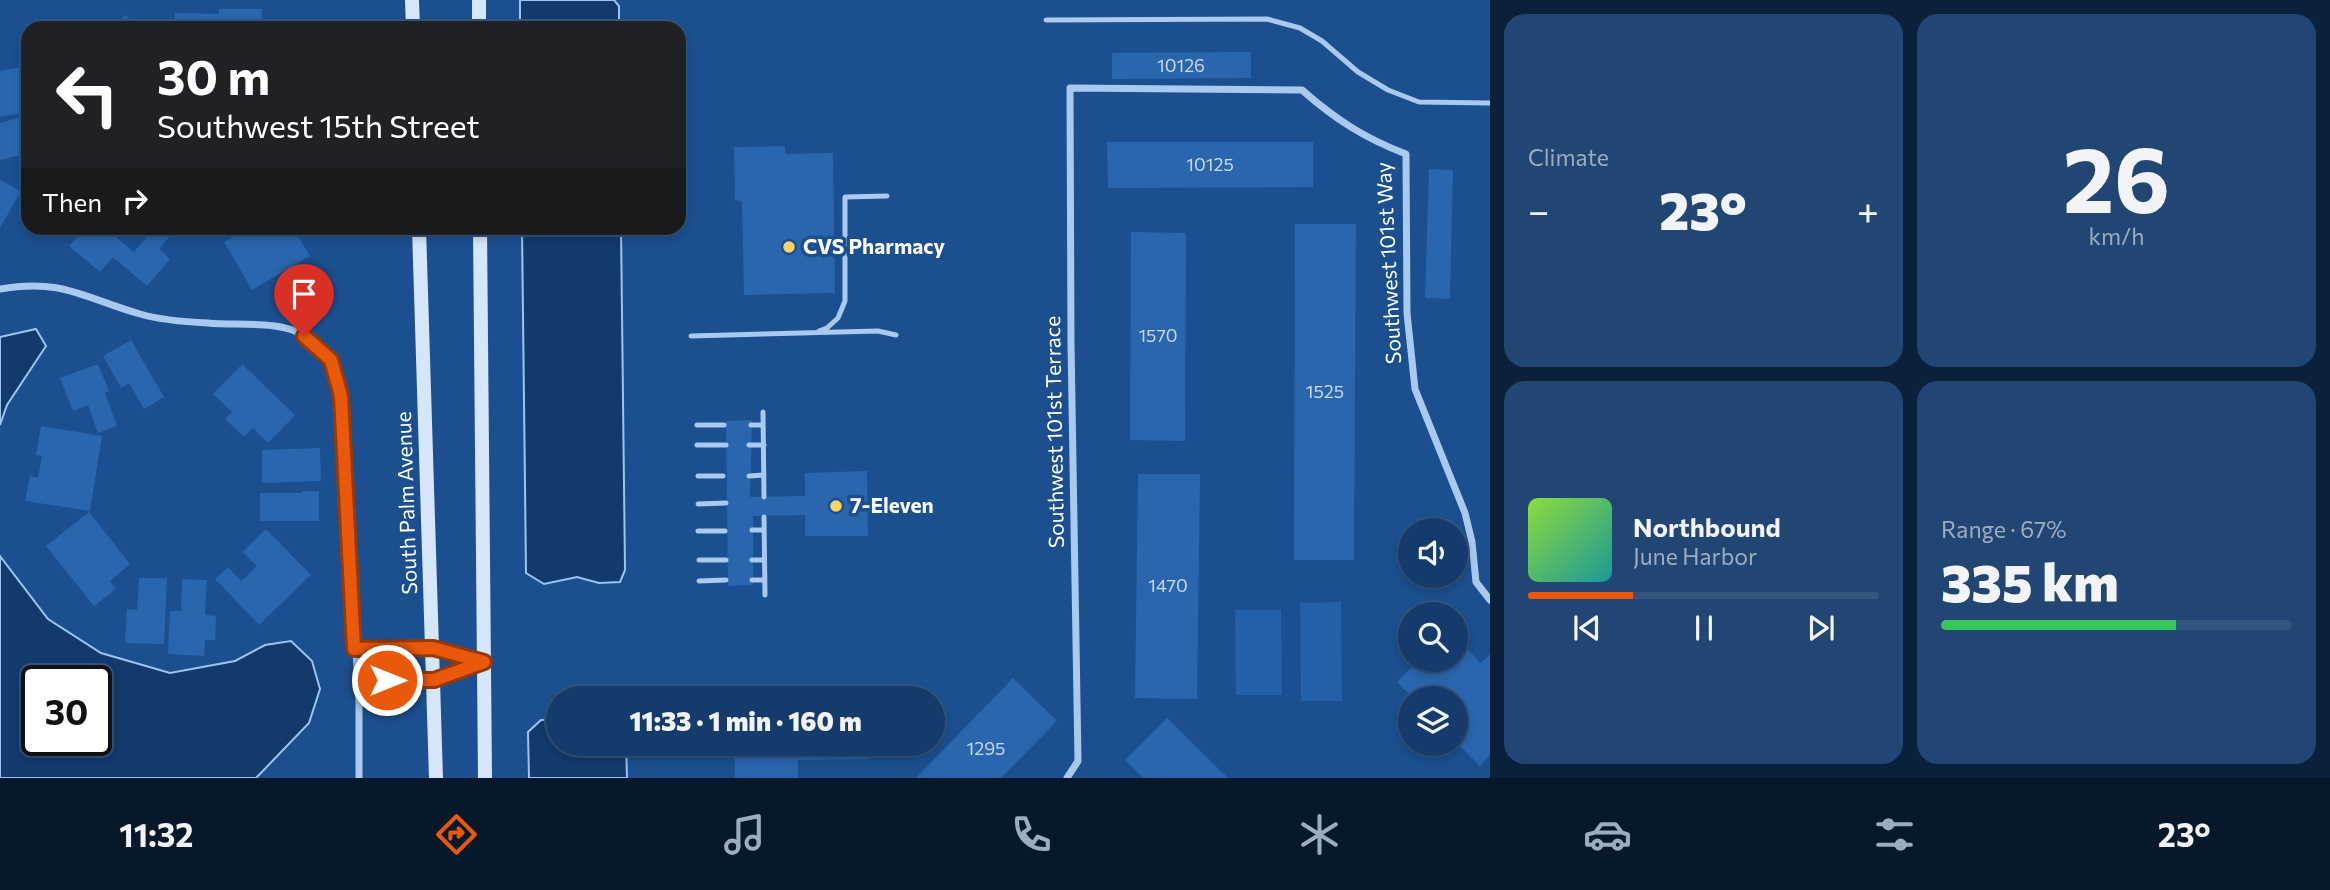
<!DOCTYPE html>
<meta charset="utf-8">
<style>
body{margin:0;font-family:Commissioner,sans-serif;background:#214673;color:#f1f3f6;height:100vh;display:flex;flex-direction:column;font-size:26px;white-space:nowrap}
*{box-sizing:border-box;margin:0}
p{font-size:23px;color:#9dadc1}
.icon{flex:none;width:38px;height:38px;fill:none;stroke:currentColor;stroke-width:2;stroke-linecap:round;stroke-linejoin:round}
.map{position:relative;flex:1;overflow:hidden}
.panel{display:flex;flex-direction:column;gap:14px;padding:14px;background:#0b203b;width:840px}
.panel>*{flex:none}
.hud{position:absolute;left:21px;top:21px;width:665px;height:214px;border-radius:21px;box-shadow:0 4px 10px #0003,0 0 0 2px #33557e;background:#202124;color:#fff;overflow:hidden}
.buttons{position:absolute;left:1398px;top:518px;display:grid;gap:14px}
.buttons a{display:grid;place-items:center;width:70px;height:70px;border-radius:50%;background:#143b6b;box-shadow:0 4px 10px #0003,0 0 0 2px #33557e;font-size:35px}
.speed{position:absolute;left:21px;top:665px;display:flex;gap:14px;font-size:35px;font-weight:700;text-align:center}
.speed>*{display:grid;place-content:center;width:91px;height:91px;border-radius:50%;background:#143b6b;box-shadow:0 4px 10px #0003,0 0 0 2px #33557e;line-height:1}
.speed .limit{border:4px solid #111;border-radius:10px;background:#fff;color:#111}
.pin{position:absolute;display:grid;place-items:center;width:60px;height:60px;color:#fff;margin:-72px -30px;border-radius:50% 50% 50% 0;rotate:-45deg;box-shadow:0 0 7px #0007}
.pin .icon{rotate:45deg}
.me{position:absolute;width:77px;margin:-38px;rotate:90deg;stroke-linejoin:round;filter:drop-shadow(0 0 5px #0008)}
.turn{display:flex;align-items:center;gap:24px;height:147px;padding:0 21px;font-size:32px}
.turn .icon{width:91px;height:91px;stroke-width:2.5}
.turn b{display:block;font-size:49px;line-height:60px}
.then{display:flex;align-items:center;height:66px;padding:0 21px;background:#0003;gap:14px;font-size:26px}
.big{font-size:52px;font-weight:800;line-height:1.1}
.panel .widget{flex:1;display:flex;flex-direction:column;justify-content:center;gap:10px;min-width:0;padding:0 24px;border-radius:21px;background:#214673}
.panel .dial{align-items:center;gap:0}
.dial b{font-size:91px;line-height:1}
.song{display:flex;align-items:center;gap:21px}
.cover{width:84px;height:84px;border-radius:10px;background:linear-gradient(135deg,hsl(90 70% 55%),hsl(180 70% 35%))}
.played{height:7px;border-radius:4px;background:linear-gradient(90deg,#ea580c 30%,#33557e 30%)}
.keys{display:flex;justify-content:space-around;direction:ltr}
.heat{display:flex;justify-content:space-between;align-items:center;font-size:38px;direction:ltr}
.charge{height:10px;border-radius:5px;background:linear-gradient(90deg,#34c759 67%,#33557e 0)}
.panel .tiles{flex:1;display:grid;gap:14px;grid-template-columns:repeat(2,1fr)}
.trip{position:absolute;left:546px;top:686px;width:399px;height:70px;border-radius:35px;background:#143b6b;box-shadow:0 4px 10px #0003,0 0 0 2px #33557e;font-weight:800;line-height:70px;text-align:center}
.menu{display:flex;height:112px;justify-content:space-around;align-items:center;background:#08182b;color:#9dadc1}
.menu .icon{width:49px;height:49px}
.menu .active{color:#ea580c}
.menu b{font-size:32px;color:#f1f3f6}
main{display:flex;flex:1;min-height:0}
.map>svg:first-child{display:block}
.green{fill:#2461a8}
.water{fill:#123a6d;stroke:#9cc4f0;stroke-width:2;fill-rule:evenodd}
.building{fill:#2a66ad}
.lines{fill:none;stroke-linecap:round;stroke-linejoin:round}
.lane{stroke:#a9c9ee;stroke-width:5}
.street{stroke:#a9c9ee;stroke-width:7}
.secondary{stroke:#d6e6fa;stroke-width:14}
.route-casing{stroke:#983908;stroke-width:18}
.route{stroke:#ea580c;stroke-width:12}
.poi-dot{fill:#ffd166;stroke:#1b4f8f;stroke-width:2.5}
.labels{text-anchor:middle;stroke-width:7;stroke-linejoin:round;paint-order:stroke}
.number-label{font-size:18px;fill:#cad9ea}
.poi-label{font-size:21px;font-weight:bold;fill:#fff;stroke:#1b4f8f;text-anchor:start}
.street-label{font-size:21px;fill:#fff;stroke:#1b4f8f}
</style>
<main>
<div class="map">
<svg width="1490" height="778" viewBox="0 0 1490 778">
<rect width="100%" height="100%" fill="#1b4f8f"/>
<path class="green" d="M1341 602 1342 701H1301L1300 603Z
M1235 610H1281L1282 695H1236Z"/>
<path class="water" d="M520 0H614L619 6V28H520Z
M522 228H621L625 570 620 582 599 583 577 577 544 584 526 573Z
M36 329 46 346 7 405 0 425V337Z
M0 556 48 619 101 653 170 673 235 661 265 645 291 641 312 661 320 689 309 723 256 778H0ZM37 681H96V740H37Z
M558 719V744H626L627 778H529L528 732 541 720Z"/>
<path class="building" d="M219 9H262L261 28H174L175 13 219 14Z
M125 15 141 28H114Z
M1251 52V78L1112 79V53Z
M21 67 28 112 0 117V71Z
M25 116 28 126V153L0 160V123Z
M1107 142H1313V187L1108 188Z
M785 146V154L833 153 835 293 744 295 742 201 735 200 734 147Z
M1429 169 1453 170 1450 299 1425 298Z
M0 180 21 191 0 228Z
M1295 224H1356L1354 560H1294Z
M85 228H124L116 237 134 252 154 228H159L170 236 159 249 170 259 147 286 113 257 100 272 69 246Z
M248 228H293L310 256 252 290 224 242Z
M1131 232 1186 233 1185 441 1130 440Z
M131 340 164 397 144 409 129 383 121 388 103 356Z
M98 364 109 391 105 393 117 426 98 433 88 405 73 411 60 378Z
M242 364 295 415 268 443 253 428 244 437 225 419 232 412 213 394Z
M752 420 750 497 805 496V473L867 471 868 536H805V515L753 516V585L728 586 726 421Z
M41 426 102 436 90 511 25 501 30 476 38 478 42 456 36 455Z
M320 448 321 481 262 483V450Z
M1138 474H1200L1197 699 1135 698Z
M302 491H319V521H260V493H302Z
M89 512 130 564 110 581 116 589 94 606 46 546Z
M266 529 311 575 259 625 215 579 228 567 241 581 257 566 242 552Z
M139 578H167L164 644 125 643 127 609 137 610Z
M182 579 207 580 205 615 216 616 215 640H205L204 656 168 654 170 611H181Z
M1456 638 1481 663 1490 654V755L1480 766 1456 742V698H1413L1397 682 1419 660H1456Z
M1013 678 1057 721 1001 778H916Z
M898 689V698H752L755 694Z
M1167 718 1228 778H1143L1125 760Z
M735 744H881L868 759 798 760V778H735Z"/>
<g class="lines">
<path class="lane" d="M1046 20 1267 19 1300 28 1322 41 1358 72 1388 90 1419 102 1490 103
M819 331 827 328 838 318 845 301V197L887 196
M691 336 878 331 896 335
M763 412 764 497
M697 425H724
M751 425H763
M697 445H726
M749 445H764
M698 476H723
M749 476 764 475
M698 504 726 503
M764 517 765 595
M752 530H764
M698 531H725
M699 560H726
M752 560H764
M752 580H765
M699 581 726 580"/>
<path class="street" d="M0 289C62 278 84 298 140 314 161 320 186 322 208 323 236 326 280 320 303 335 311 340 326 352 331 360 337 369 338 386 341 396L359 702V778
M354 649 433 648 483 662
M357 681 434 680 483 662
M1067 778 1078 761 1071 343 1070 88 1302 90C1335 119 1364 138 1406 154L1407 313 1415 389 1465 513 1472 542 1476 582 1490 600"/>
<path class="secondary" d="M412 0 413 28
M479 0V28
M419 228 436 778
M480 228 485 778"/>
</g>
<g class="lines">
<defs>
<path id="route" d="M304 336 331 360 341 396 354 649 433 648 484 662 434 680H387"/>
</defs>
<use href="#route" class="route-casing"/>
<use href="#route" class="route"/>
</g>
<g class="poi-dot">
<circle cx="789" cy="247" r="7"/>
<circle cx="836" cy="506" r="7"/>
</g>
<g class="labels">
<g class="number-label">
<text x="1181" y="72">10126</text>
<text x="1210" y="171">10125</text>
<text x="1158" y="342">1570</text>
<text x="1325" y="398">1525</text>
<text x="1168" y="592">1470</text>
<text x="986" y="755">1295</text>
</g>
<g class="poi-label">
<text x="803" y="254">CVS Pharmacy</text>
<text x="850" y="513">7-Eleven</text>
</g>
<g class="street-label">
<text transform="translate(1389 263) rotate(-93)" y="7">Southwest 101st Way</text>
<text transform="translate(1055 432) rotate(-91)" y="7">Southwest 101st Terrace</text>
<text transform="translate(407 503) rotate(-92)" y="7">South Palm Avenue</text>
</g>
</g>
</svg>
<div class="buttons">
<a><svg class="icon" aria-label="sound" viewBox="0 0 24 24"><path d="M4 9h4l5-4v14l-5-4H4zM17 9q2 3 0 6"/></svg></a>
<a><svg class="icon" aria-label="search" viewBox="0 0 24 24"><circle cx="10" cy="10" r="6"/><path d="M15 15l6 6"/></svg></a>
<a><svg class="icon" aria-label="layers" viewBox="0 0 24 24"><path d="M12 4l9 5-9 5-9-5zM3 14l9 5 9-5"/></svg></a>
</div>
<div class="speed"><div class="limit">30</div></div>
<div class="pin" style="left:304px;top:336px;background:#d93025"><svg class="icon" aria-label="arrive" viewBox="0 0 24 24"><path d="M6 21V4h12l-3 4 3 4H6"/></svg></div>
<svg class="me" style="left:387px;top:680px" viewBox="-20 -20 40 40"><circle r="17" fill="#ea580c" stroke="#fff" stroke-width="3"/><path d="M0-11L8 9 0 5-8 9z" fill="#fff"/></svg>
<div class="trip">11:33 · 1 min · 160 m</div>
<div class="hud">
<div class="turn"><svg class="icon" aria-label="left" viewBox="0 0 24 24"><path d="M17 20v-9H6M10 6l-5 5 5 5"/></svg><div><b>30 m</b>Southwest 15th Street</div></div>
<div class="then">Then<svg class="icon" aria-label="right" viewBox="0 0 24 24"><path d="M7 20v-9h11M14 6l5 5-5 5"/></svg></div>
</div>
</div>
<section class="panel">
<div class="tiles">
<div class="widget"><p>Climate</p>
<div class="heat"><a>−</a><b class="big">23°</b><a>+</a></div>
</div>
<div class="widget dial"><b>26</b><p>km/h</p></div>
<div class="widget">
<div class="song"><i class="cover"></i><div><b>Northbound</b><p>June Harbor</p></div></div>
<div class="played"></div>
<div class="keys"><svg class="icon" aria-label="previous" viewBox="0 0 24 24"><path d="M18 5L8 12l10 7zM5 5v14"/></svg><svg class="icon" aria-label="pause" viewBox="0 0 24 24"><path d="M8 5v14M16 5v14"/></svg><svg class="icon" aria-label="next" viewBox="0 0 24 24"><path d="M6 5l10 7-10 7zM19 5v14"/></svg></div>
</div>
<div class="widget"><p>Range · 67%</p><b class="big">335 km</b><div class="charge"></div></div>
</div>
</section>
</main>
<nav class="menu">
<b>11:32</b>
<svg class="icon active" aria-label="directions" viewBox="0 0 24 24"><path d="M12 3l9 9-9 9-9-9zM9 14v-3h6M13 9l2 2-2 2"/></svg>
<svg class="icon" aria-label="music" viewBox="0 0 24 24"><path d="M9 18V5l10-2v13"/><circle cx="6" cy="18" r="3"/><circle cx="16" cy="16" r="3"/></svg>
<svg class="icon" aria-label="phone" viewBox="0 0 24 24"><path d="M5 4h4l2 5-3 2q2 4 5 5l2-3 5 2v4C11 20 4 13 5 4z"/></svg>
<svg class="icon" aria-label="climate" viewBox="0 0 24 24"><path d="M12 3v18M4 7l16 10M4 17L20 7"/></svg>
<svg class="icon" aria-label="car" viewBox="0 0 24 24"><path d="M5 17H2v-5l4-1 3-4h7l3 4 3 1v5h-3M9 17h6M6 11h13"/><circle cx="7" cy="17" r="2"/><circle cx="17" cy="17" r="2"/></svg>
<svg class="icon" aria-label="filters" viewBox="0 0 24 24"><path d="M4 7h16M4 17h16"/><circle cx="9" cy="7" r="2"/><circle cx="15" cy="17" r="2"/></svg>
<b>23°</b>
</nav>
